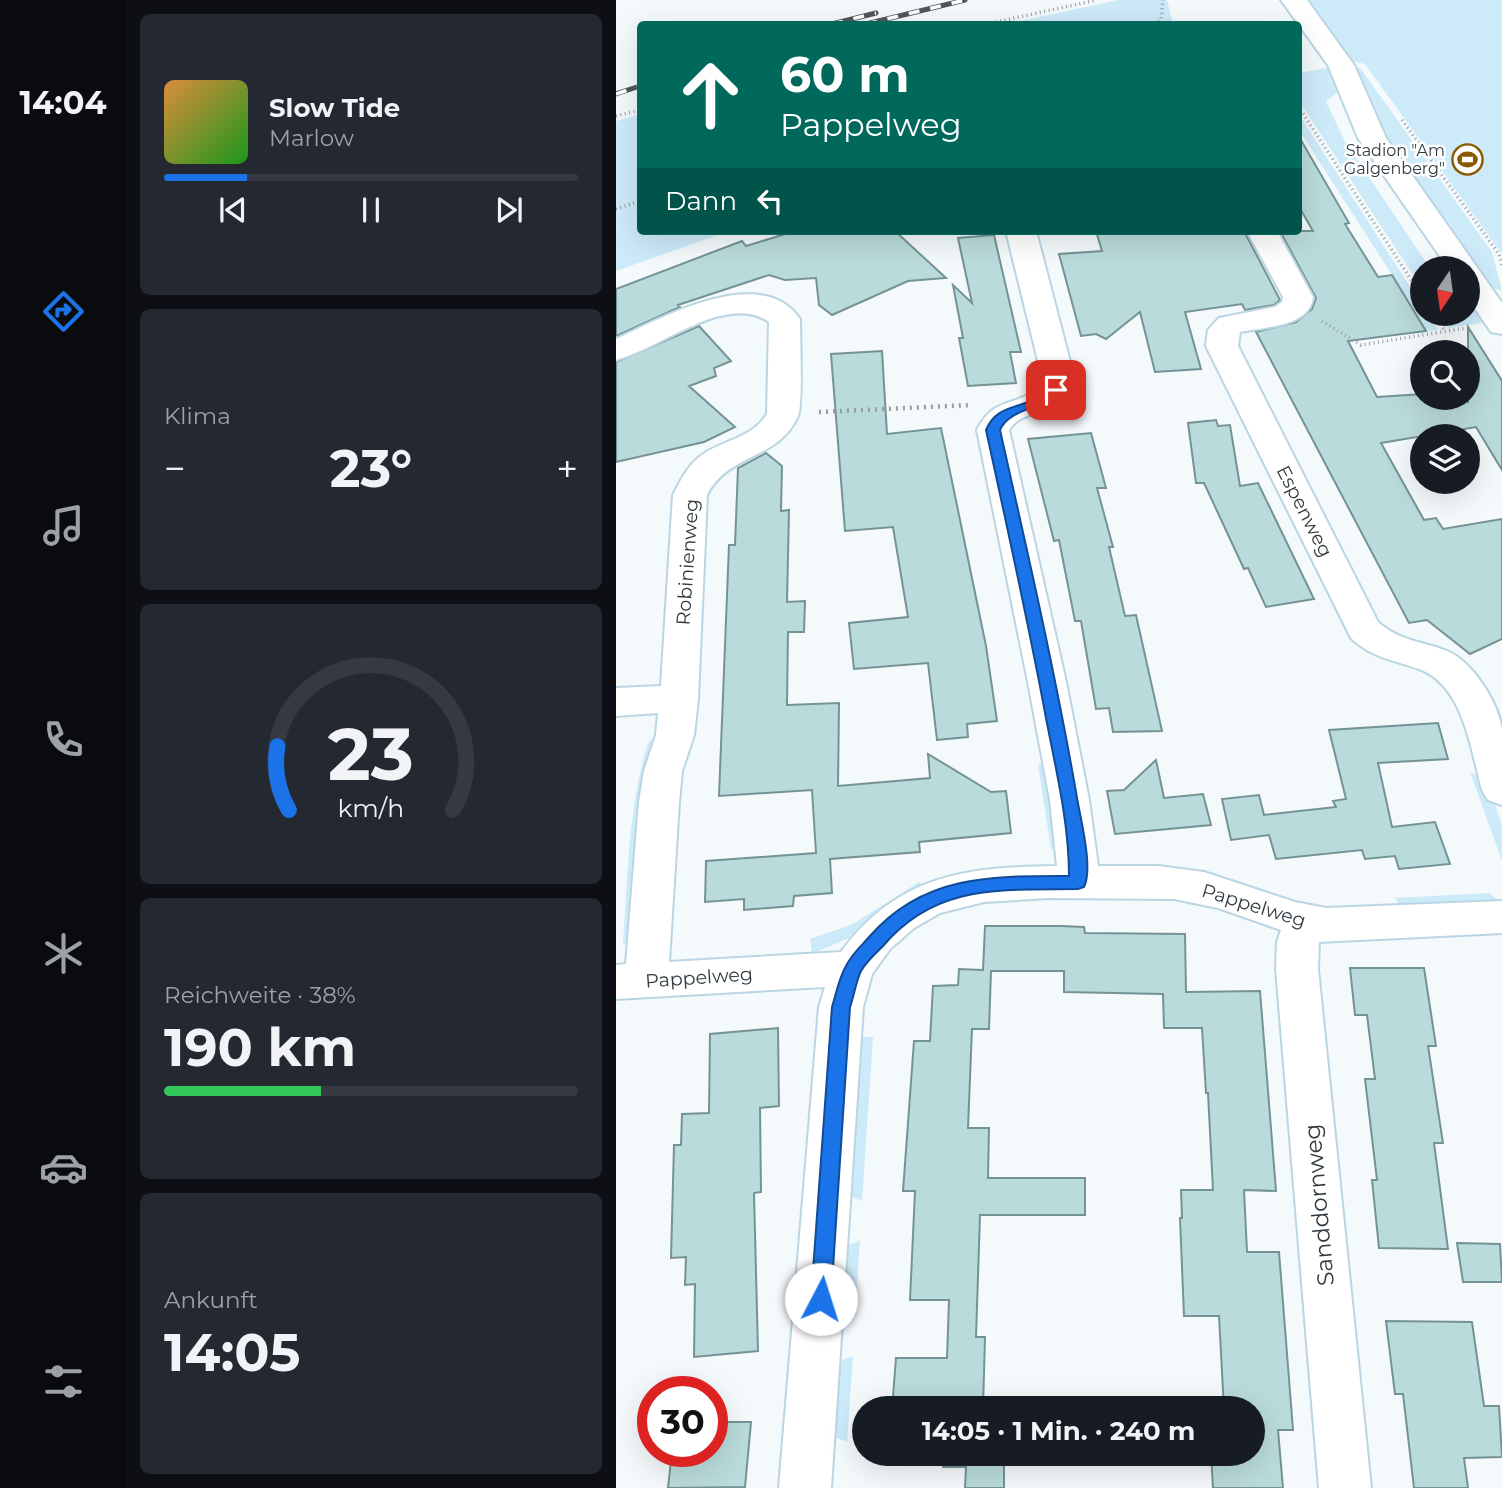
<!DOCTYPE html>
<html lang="de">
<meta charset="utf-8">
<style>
body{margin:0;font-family:Montserrat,sans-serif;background:#242831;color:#f1f3f6;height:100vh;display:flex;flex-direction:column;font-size:26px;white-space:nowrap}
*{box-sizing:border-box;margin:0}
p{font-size:23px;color:#9ea1a6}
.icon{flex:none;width:38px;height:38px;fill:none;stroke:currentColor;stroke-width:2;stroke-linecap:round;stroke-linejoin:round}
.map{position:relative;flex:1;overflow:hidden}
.sheet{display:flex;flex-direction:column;gap:14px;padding:14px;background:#0d0f14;width:490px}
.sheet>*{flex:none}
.banner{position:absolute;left:21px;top:21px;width:665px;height:214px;border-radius:7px;box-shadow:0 7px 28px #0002;background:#00695c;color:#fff;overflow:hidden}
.needle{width:46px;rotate:193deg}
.tools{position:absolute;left:794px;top:256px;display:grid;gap:14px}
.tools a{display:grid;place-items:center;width:70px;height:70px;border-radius:50%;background:#171b24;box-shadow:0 7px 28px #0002;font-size:35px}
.speed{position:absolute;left:21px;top:1376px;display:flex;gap:14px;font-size:35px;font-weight:700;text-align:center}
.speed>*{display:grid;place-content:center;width:91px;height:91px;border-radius:50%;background:#171b24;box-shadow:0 7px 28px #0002;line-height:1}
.speed .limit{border:10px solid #d22;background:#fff;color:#111}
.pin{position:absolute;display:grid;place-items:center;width:60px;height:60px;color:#fff;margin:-30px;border-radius:14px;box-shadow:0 4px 10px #0006}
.me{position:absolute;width:77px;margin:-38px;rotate:5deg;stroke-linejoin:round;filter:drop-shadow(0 0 5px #0008)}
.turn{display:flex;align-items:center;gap:24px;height:147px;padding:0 28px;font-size:32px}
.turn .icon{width:91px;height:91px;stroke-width:2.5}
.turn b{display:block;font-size:49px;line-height:60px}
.then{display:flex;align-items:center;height:66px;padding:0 28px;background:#0003;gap:14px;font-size:26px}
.big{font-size:52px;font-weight:700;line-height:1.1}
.sheet .tile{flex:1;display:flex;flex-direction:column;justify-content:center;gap:10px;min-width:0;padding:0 24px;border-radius:10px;background:#242831}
.sheet .dial{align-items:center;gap:0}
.dial svg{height:182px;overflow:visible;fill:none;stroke:#363941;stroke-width:7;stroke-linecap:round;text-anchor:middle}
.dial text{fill:#f1f3f6;stroke:none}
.song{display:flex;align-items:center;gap:21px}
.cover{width:84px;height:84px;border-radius:10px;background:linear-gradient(135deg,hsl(30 70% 55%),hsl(120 70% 35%))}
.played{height:7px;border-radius:4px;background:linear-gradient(90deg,#1a73e8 20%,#363941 20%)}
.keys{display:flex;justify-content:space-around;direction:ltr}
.heat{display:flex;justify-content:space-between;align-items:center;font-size:38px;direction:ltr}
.charge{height:10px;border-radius:5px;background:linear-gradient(90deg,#34c759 38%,#363941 0)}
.trip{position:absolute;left:236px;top:1396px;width:413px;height:70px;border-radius:35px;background:#171b24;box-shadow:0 7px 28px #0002;font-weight:700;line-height:70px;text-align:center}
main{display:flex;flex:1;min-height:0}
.dock{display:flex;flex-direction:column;width:126px;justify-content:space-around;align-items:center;background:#090b0e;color:#9ea1a6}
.dock .icon{width:49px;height:49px}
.dock .current{color:#1a73e8}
.dock b{font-size:32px;color:#f1f3f6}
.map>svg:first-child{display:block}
.green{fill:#cdeaf9}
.building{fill:#badbdb;stroke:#759394;stroke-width:2}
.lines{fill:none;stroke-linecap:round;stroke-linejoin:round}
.minor-casing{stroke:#bbd5e3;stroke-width:4}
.path-far1{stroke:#969da1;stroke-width:3.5;stroke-dasharray:1 3.5;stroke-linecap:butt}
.path{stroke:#969da1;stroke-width:4.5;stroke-dasharray:2 5;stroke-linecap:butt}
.minor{fill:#fff;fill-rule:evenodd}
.rail-casing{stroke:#4e575c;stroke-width:5}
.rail{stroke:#fff;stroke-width:3.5;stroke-dasharray:11;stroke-linecap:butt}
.route{fill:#1a73e8;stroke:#114b97;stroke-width:2}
.labels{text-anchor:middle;stroke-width:5;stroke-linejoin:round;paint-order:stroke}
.far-poi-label{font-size:16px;fill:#303a3f;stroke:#fff;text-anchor:end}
.street-label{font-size:19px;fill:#303a3f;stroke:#fff}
.near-street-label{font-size:23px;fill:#303a3f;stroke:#fff}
</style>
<main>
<nav class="dock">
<b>14:04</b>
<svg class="icon current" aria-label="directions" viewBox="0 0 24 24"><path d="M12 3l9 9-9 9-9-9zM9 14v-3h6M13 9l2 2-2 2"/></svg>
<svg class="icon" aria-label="music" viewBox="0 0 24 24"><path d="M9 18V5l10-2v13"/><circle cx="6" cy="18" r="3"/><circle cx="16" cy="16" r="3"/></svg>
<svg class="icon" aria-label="phone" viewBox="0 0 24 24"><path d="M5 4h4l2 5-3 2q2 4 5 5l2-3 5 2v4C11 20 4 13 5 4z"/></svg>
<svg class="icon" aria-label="climate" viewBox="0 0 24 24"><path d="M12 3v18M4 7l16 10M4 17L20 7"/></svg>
<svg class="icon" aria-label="car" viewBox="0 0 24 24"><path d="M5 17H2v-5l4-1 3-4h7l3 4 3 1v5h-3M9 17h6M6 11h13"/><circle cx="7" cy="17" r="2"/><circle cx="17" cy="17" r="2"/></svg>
<svg class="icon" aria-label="filters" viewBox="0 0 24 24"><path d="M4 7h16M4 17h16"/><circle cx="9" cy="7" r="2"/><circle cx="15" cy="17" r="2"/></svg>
</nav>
<section class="sheet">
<div class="tile">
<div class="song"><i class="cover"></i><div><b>Slow Tide</b><p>Marlow</p></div></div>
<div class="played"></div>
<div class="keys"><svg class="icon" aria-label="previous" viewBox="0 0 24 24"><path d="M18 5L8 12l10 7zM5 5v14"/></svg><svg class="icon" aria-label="pause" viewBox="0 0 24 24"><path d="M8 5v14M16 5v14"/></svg><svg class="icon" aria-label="next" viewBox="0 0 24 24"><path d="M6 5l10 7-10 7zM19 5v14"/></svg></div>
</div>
<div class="tile"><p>Klima</p>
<div class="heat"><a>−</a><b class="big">23°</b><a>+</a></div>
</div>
<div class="tile dial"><svg viewBox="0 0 100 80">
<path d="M14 69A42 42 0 1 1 86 69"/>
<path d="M14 69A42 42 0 0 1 9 41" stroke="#1a73e8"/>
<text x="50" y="56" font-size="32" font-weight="700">23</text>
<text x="50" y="72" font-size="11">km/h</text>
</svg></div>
<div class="tile"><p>Reichweite · 38%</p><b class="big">190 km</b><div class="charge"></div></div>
<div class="tile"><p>Ankunft</p><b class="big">14:05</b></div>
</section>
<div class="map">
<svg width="886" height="1488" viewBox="0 0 886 1488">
<rect width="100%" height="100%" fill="#f4f9fc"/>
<path class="green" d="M502 0H551L557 24H391Z
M692 0H886V254L749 64 735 61Z
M716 67 726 89 710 101 728 140 814 268H807V290L683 101V73Z
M736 67 744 68 876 252 886 291 876 287 769 135 746 82Z
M682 113 807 307V313H811L822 330 809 331 776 275 683 130Z
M24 114V231H113L0 271V121Z
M852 297 872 322 832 328 822 313H852Z
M36 739H42L19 943 7 944C12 876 12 808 32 743Z
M422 764 433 766 446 850 435 849Z
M854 772 871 782 886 825V861Z
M303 882 311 888 240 935 196 954 194 939 237 924Z
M873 893 886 903 784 907 779 898Z
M243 1037H257L246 1201 232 1195Z
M244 1240 239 1316 224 1313 229 1247Z
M237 1356 231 1442 216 1436 220 1363Z"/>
<path class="building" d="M682 135 733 223 729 224 762 277 776 275 810 331 732 341 761 397 807 394V397H849L852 403V327L886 381V470L860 427 765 443 808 520 820 518 827 529 886 519V639L854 654 811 620 793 623 640 332 680 322 696 309 700 298 664 231H697L682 205Z
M179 231H279L330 278 292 281 216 315 203 305 200 278 169 280 153 275 62 305 64 307 0 336V289L126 241 130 246Z
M480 231H628L664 300 658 305 629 310 626 304 569 312 585 369 539 372 524 312 490 339 480 334 465 336 443 254 486 251Z
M378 235 405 352H394L400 383 352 386 343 338H347L337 285 356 303 342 238Z
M83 326 115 361 98 368 100 376 73 386 119 427 88 442 0 462V362Z
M266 351 271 434 325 428 370 646 381 721 351 724 352 737 321 740 312 663 238 669 233 623 292 617 277 527 229 531 215 354Z
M600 420 602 426 614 425 624 486 642 483 698 599 650 607 632 568 628 569 588 483H580L572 423Z
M475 433 490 488H481L497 547H493L509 616 520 615 546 731 497 732 493 708 480 709 465 621H459L443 540 438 541 412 439Z
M150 453 166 466 165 511 173 510 171 602 189 601 188 632H172L171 705 223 703 222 786 314 778 312 754 375 792 390 791 395 833 303 842 304 852 214 859 216 893 178 896 177 906 128 910V899L89 902 90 861 200 853 196 790 103 796 113 545H119L122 468Z
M822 723 832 759 762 763 776 827 819 822 834 864 783 869 779 856 749 859 746 850 660 859 653 835 615 840 606 799 643 795 648 815 720 807 717 801 730 799 713 730Z
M540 760 548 798 587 794 595 825 499 834 491 791 508 790Z
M369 926H445L468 927 469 933 569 934 570 992 644 991 660 1191 628 1190 631 1252H663L677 1430H662L667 1488H597L595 1454H637V1409H608L603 1316H568L564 1218H566L565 1190H597L592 1093H590L586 1028H548L547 994 448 992V971H375L373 1029H356L352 1128H373L372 1178H469V1215H364L360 1337H369L367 1409H276L280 1358H331L333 1300H294L299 1191H287L298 1041H314L317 986 342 985 343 969 367 970Z
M734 968H808L820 1046H812L827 1143H818L832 1249 763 1248 756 1180H761L749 1079H759L751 1015H739Z
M162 1028 163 1106 144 1108 145 1192 138 1193 142 1351 78 1357 79 1284 69 1285 70 1257 55 1258 58 1145H65L66 1114 93 1113 94 1034Z
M841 1243 884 1244 886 1282H847Z
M770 1321 856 1322 868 1406H883L886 1457 848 1458 852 1488H798L787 1394H779Z
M96 1422H135L129 1487 52 1488 56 1451H96Z
M327 1454H388V1488H349L350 1467H327Z"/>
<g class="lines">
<defs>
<path id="minor" d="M665 0H691L738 65 770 138 886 303V334L875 332 852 298V268H832L742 138 712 65Z
M390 231H420L457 373C454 425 412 401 393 430L450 682 473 800 482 866H542L588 872 679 902 710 908 886 901V933L703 942 702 969 755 1488H703L660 969 661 942 665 930 602 908 558 899 432 898 368 902 324 913 298 928 274 949 256 974 247 1007 215 1488H163L203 1007 209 987 0 999V965L10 964 23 802 28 771 40 735 42 713 0 716V688L45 686 57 495C64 482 70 468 82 458 104 440 135 440 151 414L153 322C109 292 45 349 0 360V339C45 318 145 262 184 319 184 337 187 403 182 416 163 460 112 453 91 495L82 699 78 735 66 771 63 802 53 962 225 952C282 875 350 867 441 866L434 800 412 682 361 430C379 395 399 408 424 387L425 373Z
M631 231H661L697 297C694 327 648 327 624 332L622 346 762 622C783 641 806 641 831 651 856 661 882 702 886 729 886 753 886 780 886 805L872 800 866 790C855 751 848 685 803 669 778 660 756 658 735 638L590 346 592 330 603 318 659 307 666 302 667 297Z"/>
</defs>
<use href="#minor" class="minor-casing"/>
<path class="path-far1" d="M371 24 481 0
M539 24 545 20 547 0
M682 106 807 298
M0 116 24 110
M786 120 883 254 886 265
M0 209 24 201
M817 313 829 331
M706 321 745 345 850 328"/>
<path class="path" d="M203 412 355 405"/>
<use href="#minor" class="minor"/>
<defs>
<path id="rail" d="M216 24 260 13
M250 24 349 0
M0 94 24 86"/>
</defs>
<use href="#rail" class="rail-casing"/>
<use href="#rail" class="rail"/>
</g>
<path class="route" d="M440 386 447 390C429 409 393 408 384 430 411 550 439 671 460 792 463 814 478 867 468 887L462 889C386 890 320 883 267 946 260 953 250 962 245 971 240 981 238 996 234 1007L215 1299 212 1305 205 1308 197 1305 195 1299 216 1007C220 994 223 978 230 966 235 955 246 945 254 936 308 874 377 876 453 876 453 823 440 770 430 718 412 621 391 526 370 430 380 406 400 409 421 398 428 394 432 388 440 386Z"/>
<defs>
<symbol id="stadium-ring" viewBox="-11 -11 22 22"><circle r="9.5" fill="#fff" stroke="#8a5800" stroke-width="1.5"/><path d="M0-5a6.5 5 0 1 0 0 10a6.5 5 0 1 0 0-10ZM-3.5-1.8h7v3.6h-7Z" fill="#8a5800"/></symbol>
</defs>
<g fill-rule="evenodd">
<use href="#stadium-ring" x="834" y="142" width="35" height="35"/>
</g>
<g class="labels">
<g class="far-poi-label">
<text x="829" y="156">Stadion "Am<tspan x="829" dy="18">Galgenberg"</tspan></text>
</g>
<g class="street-label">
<text transform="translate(689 511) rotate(63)" y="7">Espenweg</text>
<text transform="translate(71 562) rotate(-86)" y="7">Robinienweg</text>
<text transform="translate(638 905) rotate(17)" y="7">Pappelweg</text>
<text transform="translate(83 977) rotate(-4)" y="7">Pappelweg</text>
</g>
<g class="near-street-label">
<text transform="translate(703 1205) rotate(-95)" y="8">Sanddornweg</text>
</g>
</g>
</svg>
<div class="tools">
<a><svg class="needle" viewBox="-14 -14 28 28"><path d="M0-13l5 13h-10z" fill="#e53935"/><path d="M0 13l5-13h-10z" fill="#9ea1a6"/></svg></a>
<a><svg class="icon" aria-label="search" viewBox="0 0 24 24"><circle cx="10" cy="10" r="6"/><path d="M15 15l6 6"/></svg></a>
<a><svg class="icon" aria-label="layers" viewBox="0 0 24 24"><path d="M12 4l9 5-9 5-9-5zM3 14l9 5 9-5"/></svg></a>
</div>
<div class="speed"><div class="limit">30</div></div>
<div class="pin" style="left:440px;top:390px;background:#d93025"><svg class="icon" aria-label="arrive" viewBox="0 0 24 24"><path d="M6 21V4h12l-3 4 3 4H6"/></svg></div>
<svg class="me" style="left:205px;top:1299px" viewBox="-20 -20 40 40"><circle r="19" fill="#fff"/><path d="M0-13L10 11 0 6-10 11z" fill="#1a73e8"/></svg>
<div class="trip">14:05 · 1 Min. · 240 m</div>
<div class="banner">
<div class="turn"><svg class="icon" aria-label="ahead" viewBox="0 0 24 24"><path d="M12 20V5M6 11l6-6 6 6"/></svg><div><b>60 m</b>Pappelweg</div></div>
<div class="then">Dann<svg class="icon" aria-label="left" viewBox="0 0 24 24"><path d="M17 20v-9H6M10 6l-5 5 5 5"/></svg></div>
</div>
</div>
</main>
